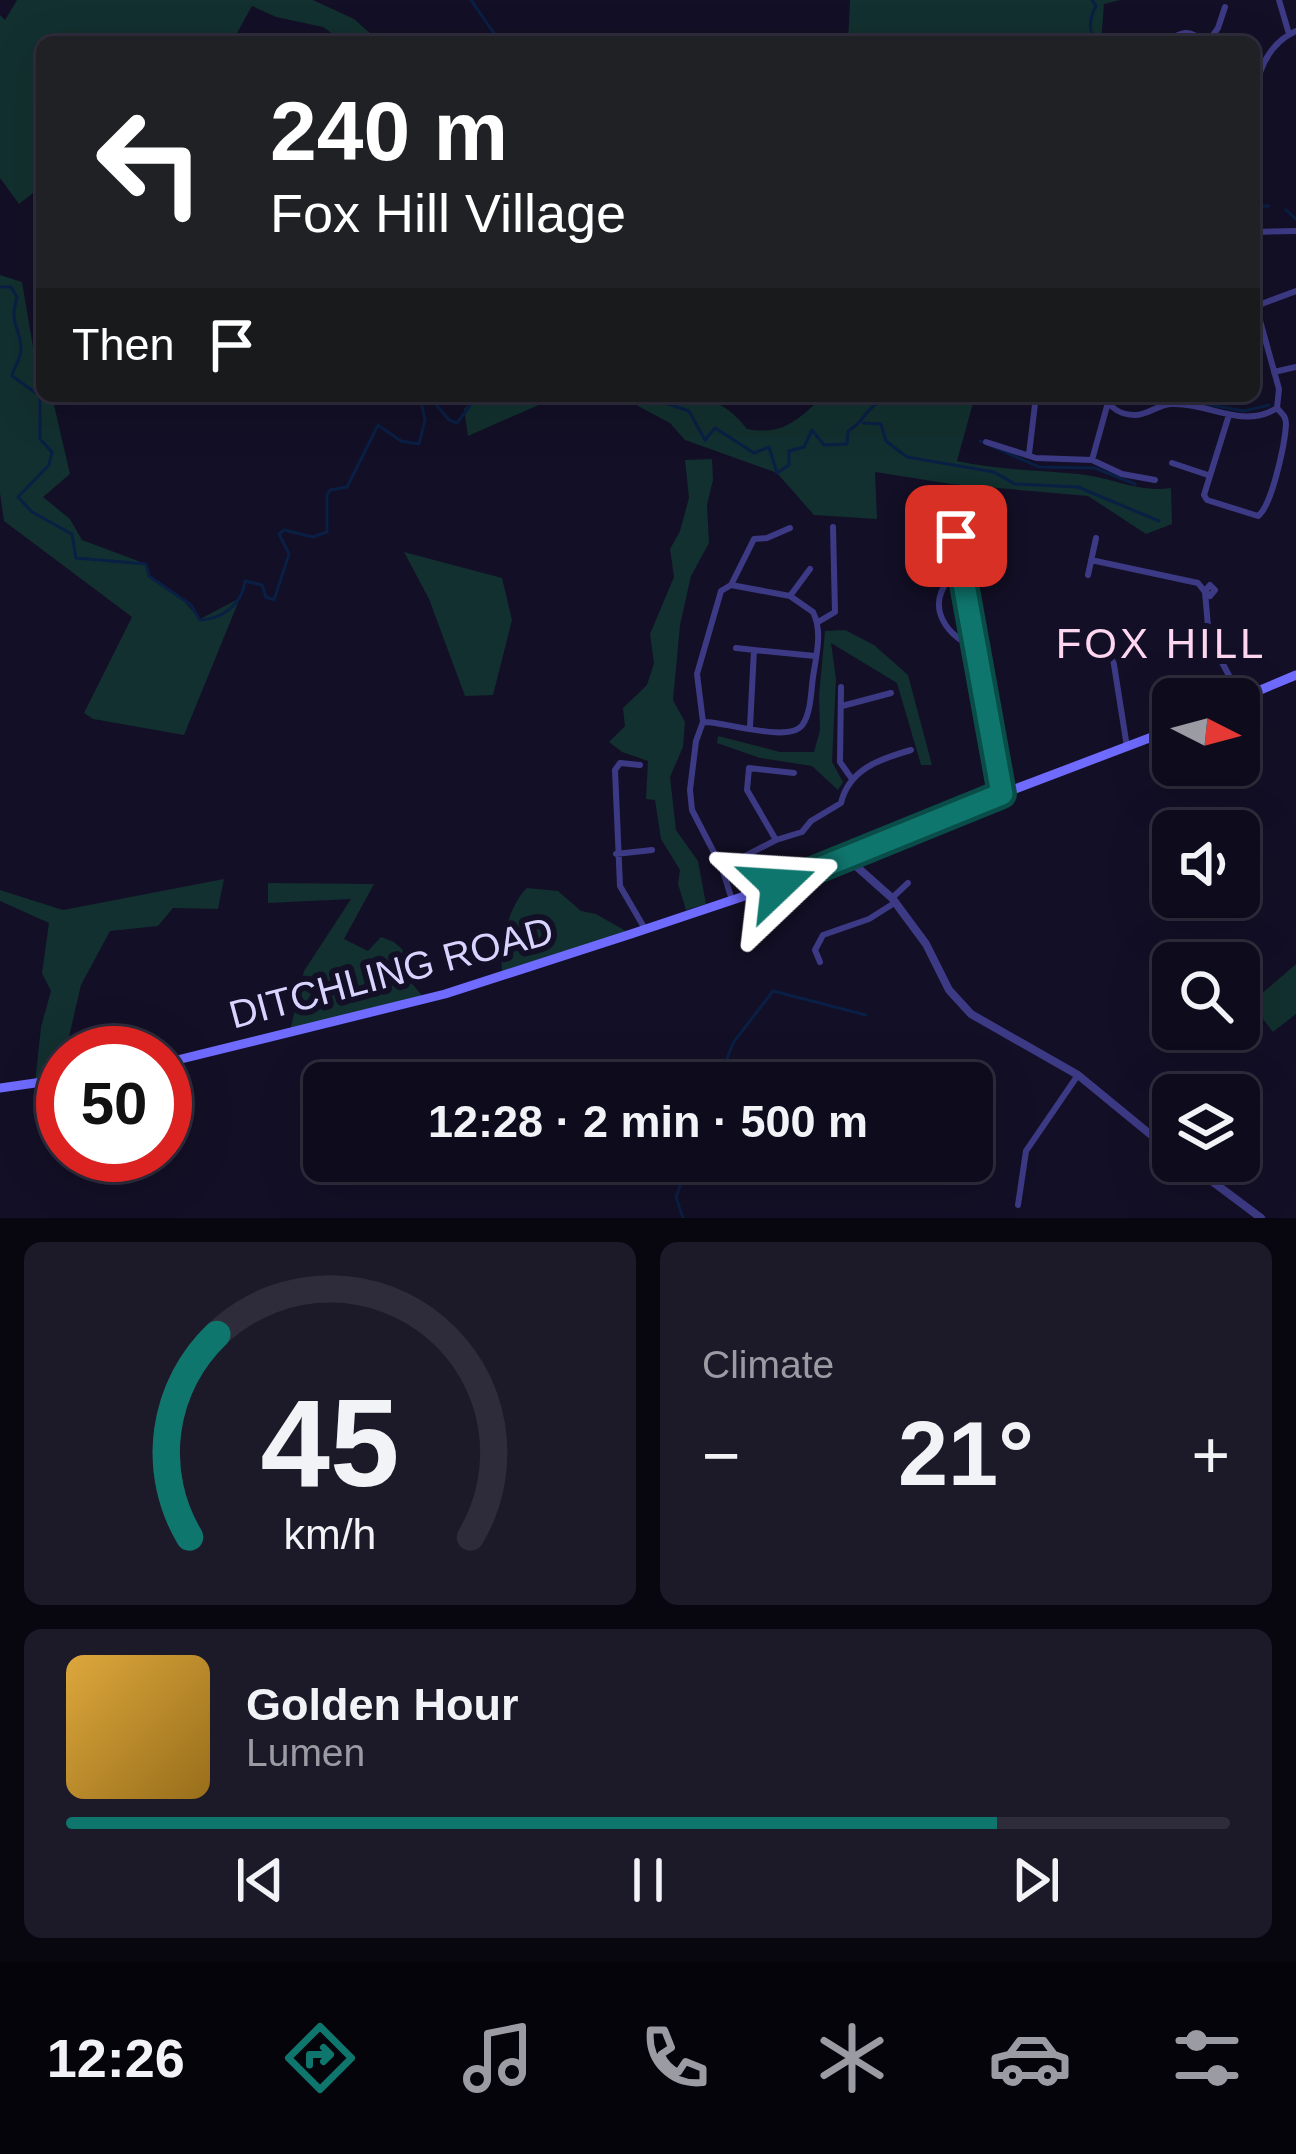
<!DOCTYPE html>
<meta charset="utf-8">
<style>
body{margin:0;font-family:Helvetica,sans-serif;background:#1c1929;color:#f1f3f6;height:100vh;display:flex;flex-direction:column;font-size:45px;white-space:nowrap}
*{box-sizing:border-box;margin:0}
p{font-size:39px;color:#9b9ba3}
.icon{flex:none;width:66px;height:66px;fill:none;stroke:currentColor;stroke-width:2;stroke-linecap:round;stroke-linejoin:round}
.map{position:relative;height:1218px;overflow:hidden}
.sheet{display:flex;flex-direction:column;gap:24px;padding:24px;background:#08060f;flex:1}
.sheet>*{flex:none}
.hud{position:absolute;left:36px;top:36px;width:1224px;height:366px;border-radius:18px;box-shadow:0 12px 48px #0002,0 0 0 3px #2e2b3b;background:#202124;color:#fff;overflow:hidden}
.needle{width:78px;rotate:96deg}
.controls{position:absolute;left:1152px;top:678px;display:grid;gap:24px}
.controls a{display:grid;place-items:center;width:108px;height:108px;border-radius:18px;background:#0e0b1c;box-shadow:0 12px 48px #0002,0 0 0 3px #2e2b3b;font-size:60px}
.speed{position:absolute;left:36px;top:1026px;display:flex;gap:24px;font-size:60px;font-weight:700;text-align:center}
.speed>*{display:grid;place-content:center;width:156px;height:156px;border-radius:50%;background:#0e0b1c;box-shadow:0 12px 48px #0002,0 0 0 3px #2e2b3b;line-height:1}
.speed .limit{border:18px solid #d22;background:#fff;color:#111}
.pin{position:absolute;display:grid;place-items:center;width:102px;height:102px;color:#fff;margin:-51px;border-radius:24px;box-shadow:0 6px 18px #0006}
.me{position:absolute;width:132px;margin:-66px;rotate:70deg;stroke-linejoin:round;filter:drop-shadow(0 0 9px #0008)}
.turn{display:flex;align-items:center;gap:42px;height:252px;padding:0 36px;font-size:54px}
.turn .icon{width:156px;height:156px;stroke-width:2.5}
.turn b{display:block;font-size:84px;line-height:102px}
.then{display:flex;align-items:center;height:114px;padding:0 36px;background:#0003;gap:24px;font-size:45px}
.big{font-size:90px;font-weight:600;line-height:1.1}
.sheet .card{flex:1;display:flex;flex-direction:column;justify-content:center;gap:18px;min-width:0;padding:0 42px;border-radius:18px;background:#1c1929}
.sheet .dial{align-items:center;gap:0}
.dial svg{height:312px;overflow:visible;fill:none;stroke:#2e2b3b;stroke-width:7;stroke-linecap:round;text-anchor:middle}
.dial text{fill:#f1f3f6;stroke:none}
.song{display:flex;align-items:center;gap:36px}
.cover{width:144px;height:144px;border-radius:18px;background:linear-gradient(135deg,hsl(40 70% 55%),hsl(40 70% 35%))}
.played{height:12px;border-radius:6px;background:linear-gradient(90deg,#0f766e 80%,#2e2b3b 80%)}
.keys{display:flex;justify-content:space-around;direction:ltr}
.heat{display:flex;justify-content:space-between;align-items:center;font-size:66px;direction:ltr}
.sheet .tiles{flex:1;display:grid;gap:24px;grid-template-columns:1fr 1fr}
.card:last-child{grid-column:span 2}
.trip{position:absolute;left:303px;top:1062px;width:690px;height:120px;border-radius:18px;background:#0e0b1c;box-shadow:0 12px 48px #0002,0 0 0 3px #2e2b3b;font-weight:600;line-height:120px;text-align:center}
.menu{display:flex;height:192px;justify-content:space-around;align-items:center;background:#06040b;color:#9b9ba3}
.menu .icon{width:84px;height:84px}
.menu .active{color:#0f766e}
.menu b{font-size:54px;color:#f1f3f6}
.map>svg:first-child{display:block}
.green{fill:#12302f}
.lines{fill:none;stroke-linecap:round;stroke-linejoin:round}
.stream{stroke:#0a1f44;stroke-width:3}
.minor{stroke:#3d3a85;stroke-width:6}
.tertiary{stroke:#3d3a85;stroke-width:8}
.secondary{stroke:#6f6bff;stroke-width:9}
.route-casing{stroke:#0a4d48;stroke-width:30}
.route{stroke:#0f766e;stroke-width:21}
.labels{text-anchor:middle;stroke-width:12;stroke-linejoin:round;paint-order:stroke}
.street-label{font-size:39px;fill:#d9d4ff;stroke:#130f26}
.neighbourhood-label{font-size:42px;letter-spacing:3px;fill:#ffd6f0;stroke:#130f26}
</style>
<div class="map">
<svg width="1296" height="1218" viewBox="0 0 1296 1218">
<rect width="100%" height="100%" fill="#130f26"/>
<path class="green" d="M17 0H313L354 19 380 42H344L323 27 276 17 252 6 232 42H42V186L19 204 0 178V15L5 20Z
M850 0H1120L1104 4 1101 42H848Z
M0 275 22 282 35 359 42 361V396H52L70 474 43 497 70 519 82 540 146 564 149 576 182 599 200 619 240 598 184 735 93 719 84 713 132 617 4 521 0 493Z
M477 396H559L468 436 464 409Z
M632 396C681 396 715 387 747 429 784 436 798 419 824 396H975L957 461C998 470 1038 470 1079 474 1110 477 1139 493 1171 488L1172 524 1146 534 1088 496 951 484 875 472 877 519 814 515 777 473 685 440 670 423 638 406Z
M712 459 713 480 707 505 709 543 691 576 680 625 673 700 685 722 683 747 670 777 676 830 698 861 706 904 686 910 678 884 680 870 661 839 655 800 646 799 648 761 622 752 609 742 625 726 623 708 647 685 654 663 650 634 674 577 670 549 680 531 689 498 685 460Z
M404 552 502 578 512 620 493 695 465 696 429 599Z
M845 630 874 645 908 675 932 765H921L897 683 831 643 836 679 832 762 843 782 838 790 812 766 760 758 717 743 718 736 780 752H814L820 730 819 696 825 631Z
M224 879 218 909 173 908 158 926 110 931 81 985 59 1080 35 1083 41 1027 51 991 42 973 49 923 0 901V890L63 910Z
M268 883 374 884 344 939 368 951 381 937 394 942 403 950 398 967 425 999 289 1035 304 971 351 899 268 903Z
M527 888 558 891 581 911 596 914 631 934 503 975C497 951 509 904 527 888Z
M1296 964V1014L1273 1032 1251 1003Z"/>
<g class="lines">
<path class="stream" d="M471 0 500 42
M1092 0 1096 6C1090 17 1088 30 1095 42
M1254 207 1269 206
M1286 210 1296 219
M0 287H11L17 297C9 326 19 323 21 347 22 359 14 365 12 376L40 396V439L52 452 49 465 18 497 32 512 72 534 76 558 146 564 149 576 191 605 200 620C222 619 242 605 245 581L262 585 266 597 274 600 289 554 279 534 284 530 313 537 327 532V495L330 490 347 487 378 425 401 441 419 444 425 420 420 396
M429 396 449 420 457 423 477 396
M644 396 689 411 705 440 715 428 754 453 769 447 777 473 789 465V451L804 447 812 430 824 445 847 444 848 431C862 423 865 412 876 404L861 402 868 396
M1162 396 1244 411 1269 405
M863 423 881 424 886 441 907 457 994 472 1015 484 1078 487 1159 521
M980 441 1039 467 1095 468 1135 484
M718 1083 733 1043 773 991 866 1015
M683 1218 676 1197 689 1161"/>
<path class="minor" d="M1279 0 1289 34
M1166 42C1182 31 1189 29 1205 42
M1208 42 1218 28 1225 7
M1254 100C1257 72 1268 44 1296 31
M1254 232 1296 231
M1256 306 1296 291
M1274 372 1296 367
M1104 396C1110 408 1121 415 1135 415 1148 415 1159 404 1172 404 1208 402 1243 430 1277 408L1279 389 1254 299
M1229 415 1204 495 1207 500 1258 516C1272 506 1285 443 1286 424 1286 416 1282 414 1277 408
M986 442 1036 458 1092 460 1122 474 1155 480
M1029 454 1036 396
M1092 460 1107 406
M1172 463 1208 475
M948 544a8 8 0 1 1 16 0a8 8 0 1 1-16 0Z
M957 552 1002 794
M1091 560 1198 583 1205 592 1209 638 1241 698
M960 571C922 596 940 635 977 648
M1088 575 1096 538
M1210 585 1215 590 1210 596 1205 591Z
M790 596 810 569
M818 622 835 612 833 527
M736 648 754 650
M1112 652 1127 747
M841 687 840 762 852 779
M842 706 891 693
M704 722C727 722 791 744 803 724 811 712 811 691 813 677 816 656 823 632 813 612L790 596 731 585
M750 727 754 650 815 656
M640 765 620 763 615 770 620 886 645 929
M776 840 747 790 749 768 794 773
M616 854 652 850
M722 868 776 840 802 832 811 821 841 803C849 769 880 759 911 750
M892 898 908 883
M732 900 722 868 692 810 690 790 696 741 703 722 697 674 721 591 731 585 754 539 767 538 790 528
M820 962 815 950 823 935 869 919 896 902
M1018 1205 1026 1151 1078 1075"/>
<path class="tertiary" d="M848 859 892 898 926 944 949 990 971 1014 1078 1075 1173 1153
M1185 1161 1261 1218"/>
<path class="secondary" d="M1239 699 1296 675
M165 1063 445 994 631 934 828 868 1002 794 1173 729
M0 1088 63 1079"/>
</g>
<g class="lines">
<defs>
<path id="route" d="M778 885 1002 794 962 573 957 552 949 546 956 536"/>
</defs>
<use href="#route" class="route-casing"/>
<use href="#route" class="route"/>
</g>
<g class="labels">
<g class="street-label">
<text transform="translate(391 972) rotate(-15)" y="14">DITCHLING ROAD</text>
</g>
<g class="neighbourhood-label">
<text x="1161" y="658">FOX HILL</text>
</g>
</g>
</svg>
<div class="controls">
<a><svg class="needle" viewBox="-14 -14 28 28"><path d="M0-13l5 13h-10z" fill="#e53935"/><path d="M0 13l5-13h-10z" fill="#9b9ba3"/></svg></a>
<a><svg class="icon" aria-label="sound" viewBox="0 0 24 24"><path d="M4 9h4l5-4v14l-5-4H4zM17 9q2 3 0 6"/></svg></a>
<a><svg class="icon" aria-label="search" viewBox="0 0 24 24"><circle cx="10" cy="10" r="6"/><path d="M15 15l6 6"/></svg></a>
<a><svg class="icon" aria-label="layers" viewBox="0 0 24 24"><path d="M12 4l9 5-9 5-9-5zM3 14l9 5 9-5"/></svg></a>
</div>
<div class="speed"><div class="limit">50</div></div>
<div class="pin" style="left:956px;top:536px;background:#d93025"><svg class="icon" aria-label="arrive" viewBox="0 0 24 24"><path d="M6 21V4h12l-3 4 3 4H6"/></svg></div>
<svg class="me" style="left:778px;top:885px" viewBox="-20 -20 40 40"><path d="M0-17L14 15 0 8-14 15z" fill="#0f766e" stroke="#fff" stroke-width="4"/></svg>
<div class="trip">12:28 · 2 min · 500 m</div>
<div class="hud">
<div class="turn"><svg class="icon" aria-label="left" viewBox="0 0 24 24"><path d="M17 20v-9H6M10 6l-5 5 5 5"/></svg><div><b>240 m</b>Fox Hill Village</div></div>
<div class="then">Then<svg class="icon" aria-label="arrive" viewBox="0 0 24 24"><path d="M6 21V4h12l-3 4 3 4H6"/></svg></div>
</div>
</div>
<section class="sheet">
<div class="tiles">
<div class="card dial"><svg viewBox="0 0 100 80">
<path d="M14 69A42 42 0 1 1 86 69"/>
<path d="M14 69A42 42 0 0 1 21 17" stroke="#0f766e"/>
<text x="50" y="56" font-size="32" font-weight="700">45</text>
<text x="50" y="72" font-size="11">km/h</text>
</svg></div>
<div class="card"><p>Climate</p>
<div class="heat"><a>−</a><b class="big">21°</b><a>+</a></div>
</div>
<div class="card">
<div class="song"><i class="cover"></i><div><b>Golden Hour</b><p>Lumen</p></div></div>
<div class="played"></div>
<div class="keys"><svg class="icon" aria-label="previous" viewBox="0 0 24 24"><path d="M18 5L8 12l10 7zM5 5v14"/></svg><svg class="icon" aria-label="pause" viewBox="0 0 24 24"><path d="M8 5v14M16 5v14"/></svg><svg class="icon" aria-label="next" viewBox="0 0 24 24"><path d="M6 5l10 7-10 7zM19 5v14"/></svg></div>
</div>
</div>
</section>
<nav class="menu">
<b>12:26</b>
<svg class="icon active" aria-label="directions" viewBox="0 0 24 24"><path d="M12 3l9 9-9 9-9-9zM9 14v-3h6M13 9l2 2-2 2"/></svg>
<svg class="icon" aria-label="music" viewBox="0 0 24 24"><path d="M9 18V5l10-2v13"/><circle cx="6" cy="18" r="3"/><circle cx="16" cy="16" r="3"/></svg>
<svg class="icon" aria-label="phone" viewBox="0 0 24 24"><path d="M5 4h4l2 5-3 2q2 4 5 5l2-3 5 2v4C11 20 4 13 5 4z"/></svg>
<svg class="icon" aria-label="climate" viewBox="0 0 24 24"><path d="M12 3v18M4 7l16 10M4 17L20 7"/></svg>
<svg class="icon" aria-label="car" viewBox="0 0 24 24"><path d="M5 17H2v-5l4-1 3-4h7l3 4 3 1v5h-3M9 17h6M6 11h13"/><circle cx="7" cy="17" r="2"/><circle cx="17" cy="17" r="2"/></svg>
<svg class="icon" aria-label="filters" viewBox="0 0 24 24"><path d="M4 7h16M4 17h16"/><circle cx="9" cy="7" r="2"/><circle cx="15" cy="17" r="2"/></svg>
</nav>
